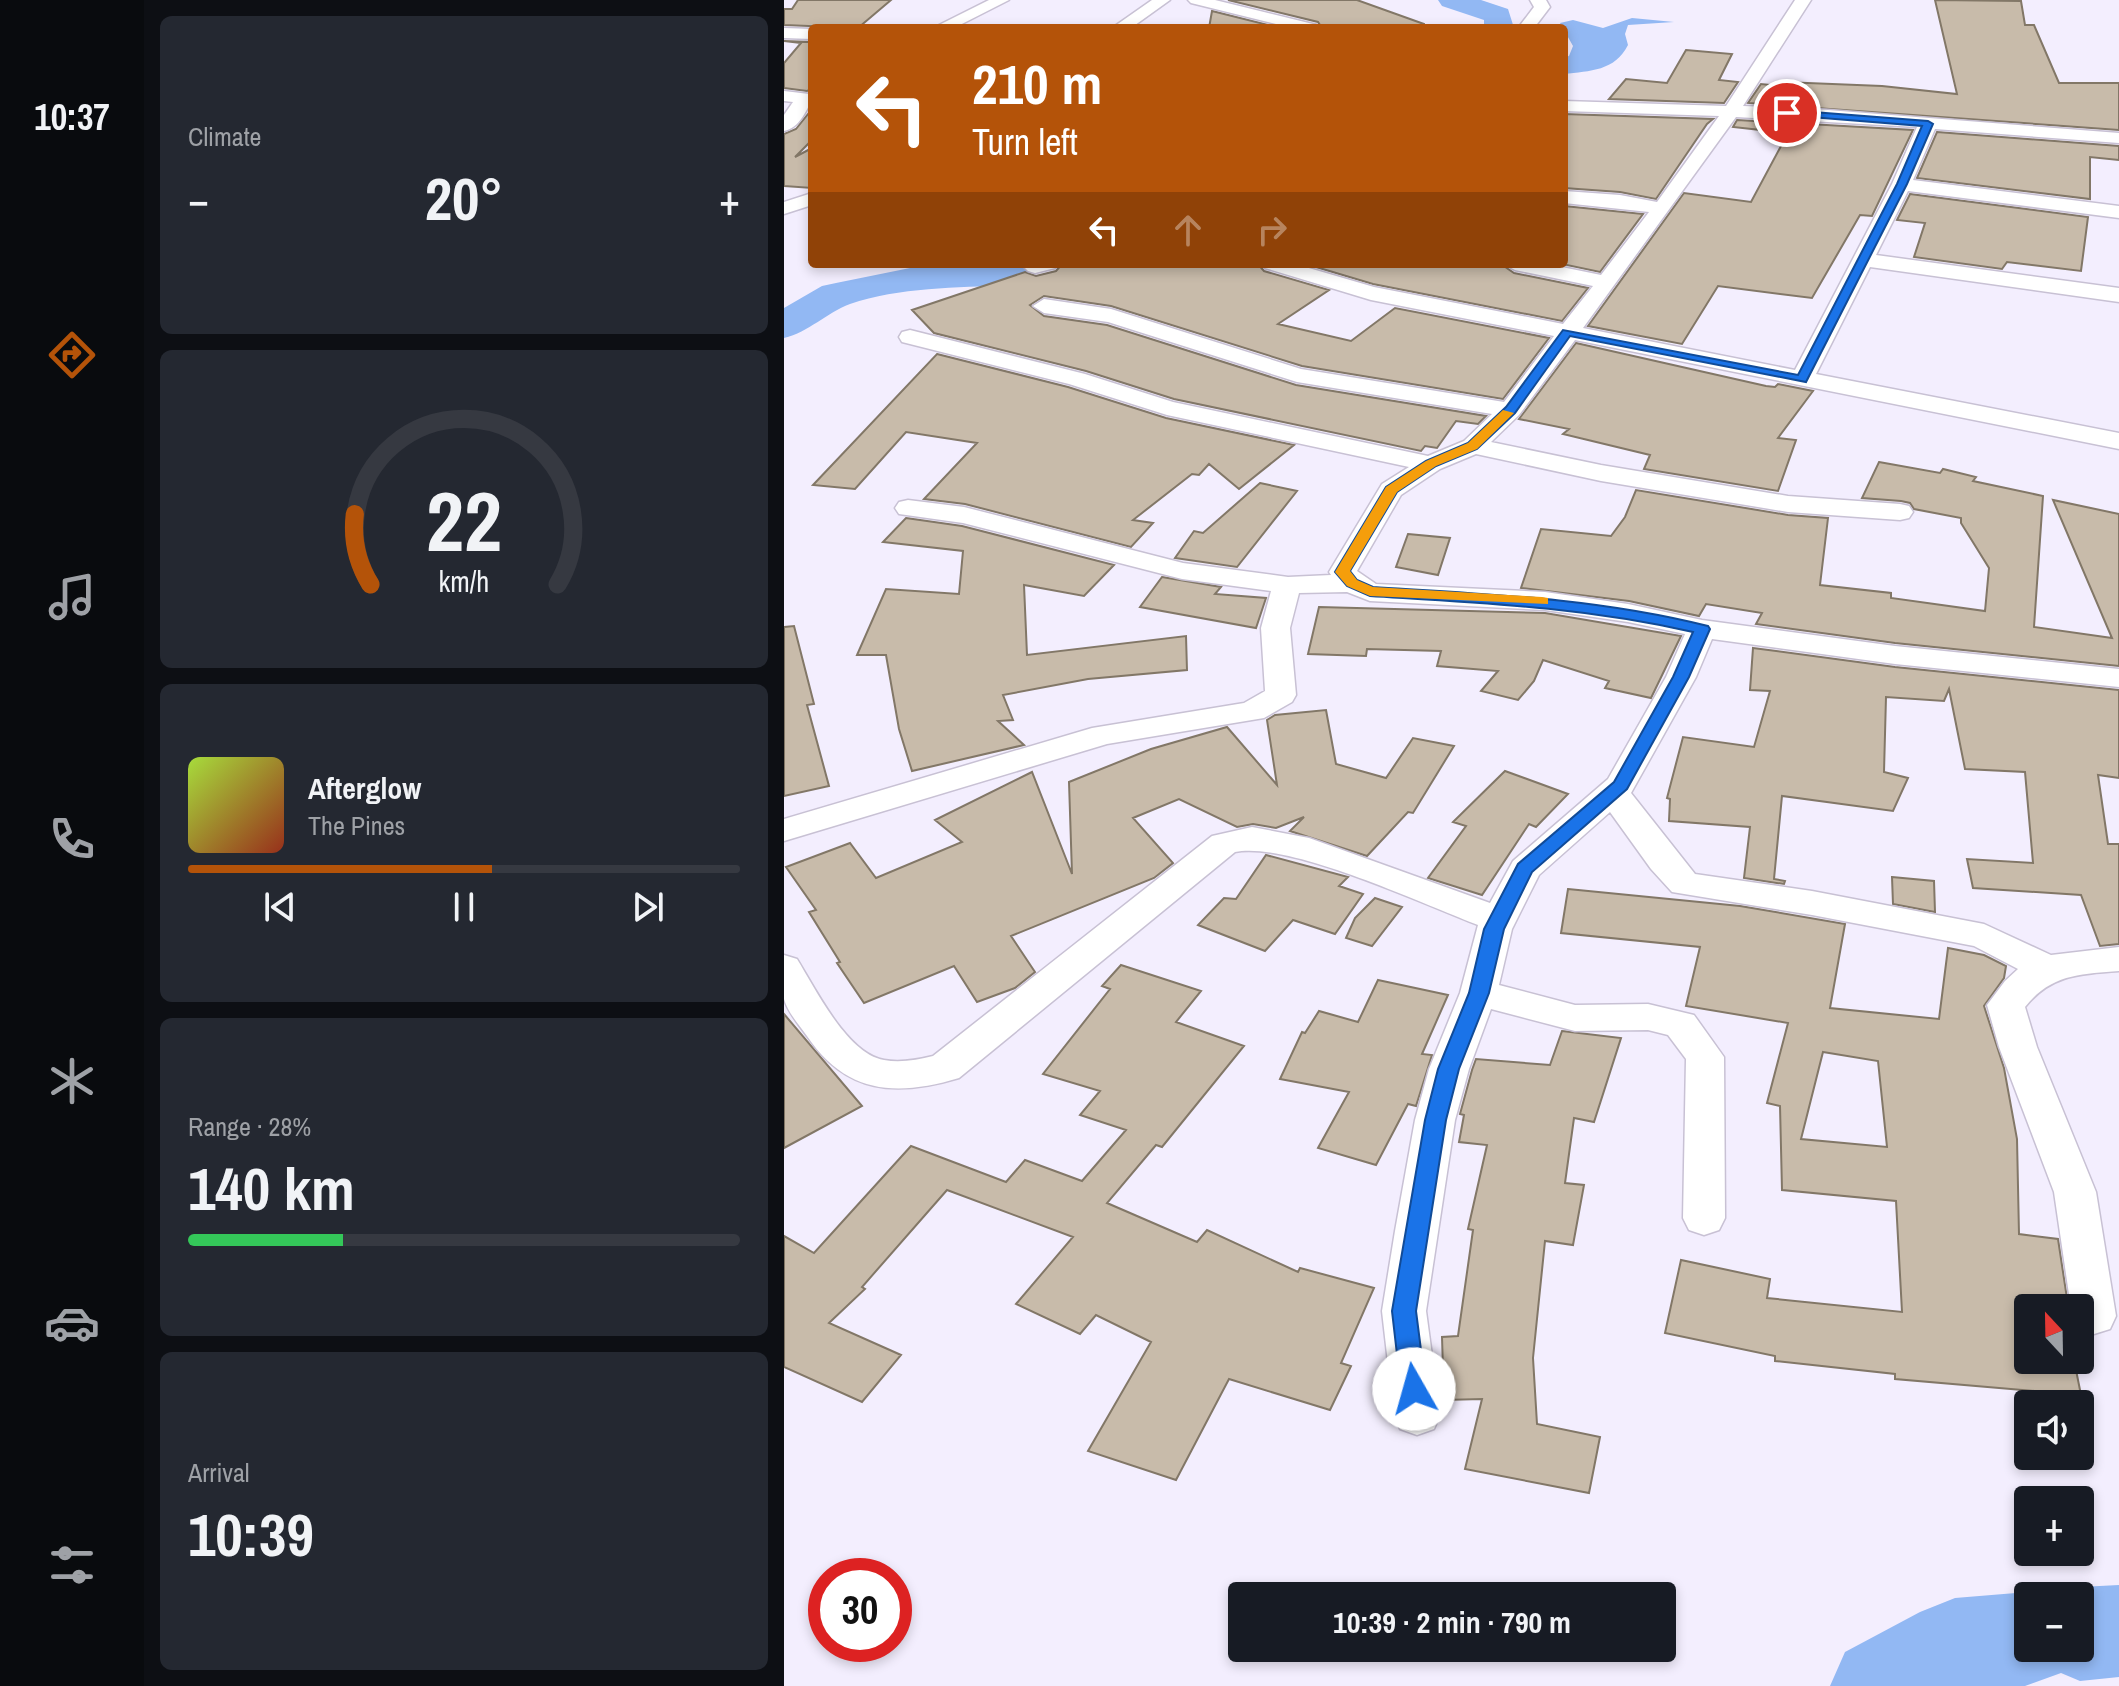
<!DOCTYPE html>
<meta charset="utf-8">
<style>
body{margin:0;font-family:"Archivo Narrow",sans-serif;background:#242831;color:#f1f3f6;height:100vh;display:flex;flex-direction:column;font-size:30px;white-space:nowrap}
*{box-sizing:border-box;margin:0}
p{font-size:26px;color:#9ea1a6}
.icon{flex:none;width:44px;height:44px;fill:none;stroke:currentColor;stroke-width:2;stroke-linecap:round;stroke-linejoin:round}
.map{position:relative;flex:1;overflow:hidden}
.details{display:flex;flex-direction:column;gap:16px;padding:16px;background:#0d0f14;width:640px}
.details>*{flex:none}
.guide{position:absolute;left:24px;top:24px;width:760px;height:244px;border-radius:8px;box-shadow:0 4px 12px #0003;background:#b45309;color:#fff;overflow:hidden}
.needle{width:52px;rotate:338deg}
.controls{position:absolute;left:1230px;top:1294px;display:grid;gap:16px}
.controls a{display:grid;place-items:center;width:80px;height:80px;border-radius:8px;background:#171b24;box-shadow:0 4px 12px #0003;font-size:40px}
.speed{position:absolute;left:24px;top:1558px;display:flex;gap:16px;font-size:40px;font-weight:700;text-align:center}
.speed>*{display:grid;place-content:center;width:104px;height:104px;border-radius:50%;background:#171b24;box-shadow:0 4px 12px #0003;line-height:1}
.speed .limit{border:12px solid #d22;background:#fff;color:#111}
.pin{position:absolute;display:grid;place-items:center;width:68px;height:68px;color:#fff;margin:-34px;border:4px solid #fff;border-radius:50%;box-shadow:0 2px 8px #0007}
.me{position:absolute;width:88px;margin:-44px;rotate:353deg;stroke-linejoin:round;filter:drop-shadow(0 0 6px #0008)}
.turn{display:flex;align-items:center;gap:28px;height:168px;padding:0 32px;font-size:36px}
.turn .icon{width:104px;height:104px;stroke-width:2.5}
.turn b{display:block;font-size:56px;line-height:68px}
.lanes{display:flex;align-items:center;height:76px;padding:0 32px;background:#0003;justify-content:center;gap:40px;direction:ltr}
.lanes .off{opacity:.35}
.big{font-size:60px;font-weight:700;line-height:1.1}
.details .tile{flex:1;display:flex;flex-direction:column;justify-content:center;gap:12px;min-width:0;padding:0 28px;border-radius:12px;background:#242831}
.details .dial{align-items:center;gap:0}
.dial svg{height:208px;overflow:visible;fill:none;stroke:#363941;stroke-width:7;stroke-linecap:round;text-anchor:middle}
.dial text{fill:#f1f3f6;stroke:none}
.song{display:flex;align-items:center;gap:24px}
.cover{width:96px;height:96px;border-radius:12px;background:linear-gradient(135deg,hsl(80 70% 55%),hsl(10 70% 35%))}
.played{height:8px;border-radius:4px;background:linear-gradient(90deg,#b45309 55%,#363941 55%)}
.keys{display:flex;justify-content:space-around;direction:ltr}
.heat{display:flex;justify-content:space-between;align-items:center;font-size:44px;direction:ltr}
.charge{height:12px;border-radius:6px;background:linear-gradient(90deg,#34c759 28%,#363941 0)}
.trip{position:absolute;left:444px;top:1582px;width:448px;height:80px;border-radius:8px;background:#171b24;box-shadow:0 4px 12px #0003;font-weight:700;line-height:80px;text-align:center}
main{display:flex;flex:1;min-height:0}
.tabs{display:flex;flex-direction:column;width:144px;justify-content:space-around;align-items:center;background:#090b0e;color:#9ea1a6}
.tabs .icon{width:56px;height:56px}
.tabs .active{color:#b45309}
.tabs b{font-size:36px;color:#f1f3f6}
.map>svg:first-child{display:block}
.water{fill:#92b8f3}
.lines{fill:none;stroke-linecap:round;stroke-linejoin:round}
.river{fill:#92b8f3;fill-rule:evenodd}
.building{fill:#c8bbaa;stroke:#827767;stroke-width:2;fill-rule:evenodd}
.minor-casing{stroke:#c8c1d4;stroke-width:3}
.minor{fill:#fff;fill-rule:evenodd}
.route{fill:#1a73e8;stroke:#114b97;stroke-width:2}
.slow{fill:#f59e0b}
</style>
<main>
<nav class="tabs">
<b>10:37</b>
<svg class="icon active" aria-label="directions" viewBox="0 0 24 24"><path d="M12 3l9 9-9 9-9-9zM9 14v-3h6M13 9l2 2-2 2"/></svg>
<svg class="icon" aria-label="music" viewBox="0 0 24 24"><path d="M9 18V5l10-2v13"/><circle cx="6" cy="18" r="3"/><circle cx="16" cy="16" r="3"/></svg>
<svg class="icon" aria-label="phone" viewBox="0 0 24 24"><path d="M5 4h4l2 5-3 2q2 4 5 5l2-3 5 2v4C11 20 4 13 5 4z"/></svg>
<svg class="icon" aria-label="climate" viewBox="0 0 24 24"><path d="M12 3v18M4 7l16 10M4 17L20 7"/></svg>
<svg class="icon" aria-label="car" viewBox="0 0 24 24"><path d="M5 17H2v-5l4-1 3-4h7l3 4 3 1v5h-3M9 17h6M6 11h13"/><circle cx="7" cy="17" r="2"/><circle cx="17" cy="17" r="2"/></svg>
<svg class="icon" aria-label="filters" viewBox="0 0 24 24"><path d="M4 7h16M4 17h16"/><circle cx="9" cy="7" r="2"/><circle cx="15" cy="17" r="2"/></svg>
</nav>
<section class="details">
<div class="tile"><p>Climate</p>
<div class="heat"><a>−</a><b class="big">20°</b><a>+</a></div>
</div>
<div class="tile dial"><svg viewBox="0 0 100 80">
<path d="M14 69A42 42 0 1 1 86 69"/>
<path d="M14 69A42 42 0 0 1 8 42" stroke="#b45309"/>
<text x="50" y="56" font-size="32" font-weight="700">22</text>
<text x="50" y="72" font-size="11">km/h</text>
</svg></div>
<div class="tile">
<div class="song"><i class="cover"></i><div><b>Afterglow</b><p>The Pines</p></div></div>
<div class="played"></div>
<div class="keys"><svg class="icon" aria-label="previous" viewBox="0 0 24 24"><path d="M18 5L8 12l10 7zM5 5v14"/></svg><svg class="icon" aria-label="pause" viewBox="0 0 24 24"><path d="M8 5v14M16 5v14"/></svg><svg class="icon" aria-label="next" viewBox="0 0 24 24"><path d="M6 5l10 7-10 7zM19 5v14"/></svg></div>
</div>
<div class="tile"><p>Range · 28%</p><b class="big">140 km</b><div class="charge"></div></div>
<div class="tile"><p>Arrival</p><b class="big">10:39</b></div>
</section>
<div class="map">
<svg width="1335" height="1686" viewBox="0 0 1335 1686">
<rect width="100%" height="100%" fill="#f3eefe"/>
<path class="water" d="M848 18 890 22 844 25 841 34 844 45C831 71 806 71 780 74V57L785 56 789 46 776 23 789 20 819 28Z"/>
<g class="lines">
<path class="river" d="M654 0H697L724 9 730 28H700V20L658 6Z
M177 264H254L239 281 225 285C173 288 115 287 66 304 42 313 25 332 0 338V308L38 286 52 283 131 267Z
M1335 1585V1677L1296 1681 1277 1673 1241 1686H1046L1061 1652 1136 1612 1171 1598 1244 1592 1253 1596H1244V1648H1296V1596H1275L1296 1587Z"/>
</g>
<path class="building" d="M14 0H107L74 28 0 25V9H8Z
M444 0H573L640 24V28H538L534 22Z
M1151 0 1237 1 1241 25H1250L1275 83H1335V130L964 103 977 84 997 86 999 82 1098 86 1173 94Z
M428 11 496 28H425Z
M0 41 28 42V88L23 91 0 88V63L17 43Z
M902 50 948 54 935 80 954 82 940 103 825 99 842 79 883 83Z
M28 109V140L11 157 28 148V188L0 186V134L12 129Z
M780 114 929 119 923 124 872 199 836 192 780 188Z
M953 120 1129 130 1088 216 1076 215 1028 298 934 286 898 344 804 326 900 193 967 202 1004 133 949 127Z
M1153 132 1335 146V160L1306 157V199L1133 178Z
M1126 194 1304 217 1297 271 1223 262 1218 269 1130 257 1141 223 1113 220Z
M780 206 859 214 816 272 778 264Z
M278 264H474L480 271 545 290 494 324 567 341 611 308 765 338 719 399 518 366 327 306 260 296 246 305 260 316 323 325 512 385 702 416 694 424 672 421 653 448 641 446 637 451 390 399 302 371 150 333 128 310 241 272 252 276 272 271Z
M522 264H717L730 273 804 288 778 321 589 284Z
M792 343 982 386 991 387 994 384 1029 391 994 438 1012 440 994 491 860 469 866 455 779 434 785 429 735 419Z
M153 354 284 387 382 418 510 445 455 489 425 464 415 475 408 474 349 520 369 523 347 547 181 504 140 499 193 443 122 432 71 489 29 485Z
M1095 462 1156 473 1159 469 1192 477 1189 481 1259 496 1250 627 1328 638 1269 500 1335 514V666L1111 643 972 624 978 613 922 604 915 616 845 601 737 588 757 529 827 536 841 517 852 490 1004 515 1044 518 1036 585 1107 593V598L1201 611 1205 568 1177 523V518L1130 509 1126 503 1117 501 1078 498Z
M476 483 513 491 453 567 391 558 410 531 419 533Z
M122 518 178 526 330 565 300 596 240 585 243 655 402 636 403 670 304 679 219 695 229 720 214 721 240 745 128 771 115 729 102 655H73L102 589 175 594 179 551 99 542Z
M624 534 666 538 654 575 612 567Z
M378 577 437 587 431 594 482 598 472 628 356 607Z
M535 607 761 613 897 636 867 698 821 688 825 681 759 660 750 681 734 700 697 691 714 671 653 666 657 651 583 649 582 656 524 654Z
M10 626 30 704 23 705 45 786 0 796V627Z
M969 648 1111 667 1335 690V778L1314 775 1324 844H1335V944L1316 946 1297 895 1189 888 1183 859 1249 863 1241 772 1181 769 1165 689 1160 701 1102 697 1100 772 1124 778 1109 811 998 796 990 879 1001 881 1000 884 960 878 966 827 885 821 886 799 883 798 899 737 970 747 986 691 966 690Z
M542 710 552 764 602 778 629 738 670 746 629 813 624 812 583 856 506 831 520 817 492 828 469 824 453 827 395 799 349 818 389 863 370 878 227 936 251 972 231 988 193 1002 170 966 80 1003 53 963 56 962 25 912 32 910 2 867 66 843 92 878 178 842 151 820 248 772 288 874 285 782 367 749 443 727 493 785 483 720 491 715Z
M721 771 784 794 752 827 745 824 698 895 644 878 682 826 669 822Z
M482 855 564 877 555 886 579 894 551 934 509 920 481 951 414 925 440 898 452 899Z
M1108 877 1150 881 1151 912 1109 904Z
M784 889 956 906 1061 924 1046 1008 1155 1019 1164 948 1200 955 1222 966 1220 978 1200 1006 1220 1068 1233 1139 1235 1234 1274 1239 1284 1305 1244 1300V1360H1290L1297 1395 1111 1379V1374L991 1361V1356L881 1333 897 1260 986 1279 983 1298 1118 1312 1112 1201 998 1190 996 1106 983 1103 1004 1023 902 1006 916 947 777 933ZM1039 1052 1094 1061 1103 1147 1017 1139Z
M591 898 618 907 588 946 562 938 571 918Z
M337 965 417 991 392 1022 460 1046 378 1147 372 1145 323 1203 413 1242 423 1230 514 1272 516 1268 590 1288 557 1363 567 1366 546 1410 445 1379 392 1480 304 1451 367 1342 312 1315 296 1334 232 1304 289 1237 163 1190 78 1287 81 1289 45 1323 117 1355 78 1402 0 1367V1236L30 1253 127 1146 222 1182 241 1160 298 1181 342 1130 296 1115 316 1091 259 1074 326 989 318 986Z
M594 980 664 995 638 1054 648 1055 632 1106 624 1104 592 1165 534 1148 565 1092 496 1079 518 1032 521 1033 535 1011 574 1022Z
M0 1014 78 1106 0 1148Z
M778 1031 837 1038 810 1122 790 1118 781 1183 800 1185 789 1245 761 1241 749 1358 753 1424 816 1437 805 1493 681 1469 698 1399 660 1400 658 1337 674 1336 689 1230 684 1229 703 1145 675 1142 680 1115 676 1114 688 1070 692 1059 766 1065Z"/>
<g class="lines">
<defs>
<path id="minor" d="M205 0H225L170 28H149Z
M368 0H386L347 28H328Z
M404 0H431L533 25 535 28H508L407 3Z
M746 0H762L766 7 750 28H734L750 7Z
M1011 0H1027L959 106 1031 109 1335 133V143L1151 129 1129 180 1335 206V218L1124 191 1092 255 1335 288V302L1086 267 1032 374 1335 433V449L791 340 735 415 707 442 817 465 1004 496 1116 504 1125 506 1129 512 1125 518 1116 520 1004 512 817 481 692 454 656 469 617 495 573 571 592 584 761 592 844 604 918 620 1111 646 1335 669V687L1111 664 928 639 912 677 847 793 911 874 1028 891 1200 924 1267 955 1335 947V971C1297 974 1267 974 1241 1007L1253 1047 1312 1192 1332 1316 1326 1329 1310 1334 1296 1330V1308H1287L1270 1192 1215 1047 1203 1005 1221 981 1234 969 1190 946 1028 915 888 892 867 869 826 812 755 875 728 929 715 985 791 1005 864 1004 910 1015 940 1057 941 1218 935 1230 920 1235 905 1230 899 1218 902 1059 884 1035 864 1030 791 1031 707 1009 685 1069 671 1120 642 1311 656 1415 650 1429 633 1435 616 1429 610 1415 598 1311 611 1231 631 1120 645 1069 676 993 694 925C639 904 504 841 451 852L175 1078C112 1097 62 1094 23 1036 15 1025 3 1011 0 999 0 986 0 968 0 955L13 959C31 988 63 1054 100 1060 116 1063 133 1060 149 1056L428 836 468 827 525 838 706 903 729 861 824 779 882 677 901 634 844 622 761 610 586 601 563 592 515 593 506 628 512 695 508 702 480 718 323 744 0 841V819L308 728 460 703 481 691 477 628 487 591 398 579 179 523 115 514 111 508 115 502 124 500 180 507 399 563 504 577 547 575 545 572 598 484 625 467 383 415 285 384 118 342 115 337 118 332 126 330 301 374 389 402 644 456 680 441 708 414 513 382 324 322 260 313 249 306 260 299 327 309 517 369 720 402 770 336 587 300 481 268 477 264H511L590 287 779 324 809 286 731 270 720 264H763L817 275 865 212 780 203V191L836 195 873 202 935 116 780 111V101L942 106ZM952 117 1133 127 1108 184 1011 370 799 328Z
M0 28 28 29V39L0 38Z
M0 91 25 94 28 98C23 111 15 128 0 131V115L9 102 0 101Z
M28 193V205L0 214V202Z
M243 264H275L271 268 251 273 244 271 240 267Z"/>
</defs>
<use href="#minor" class="minor-casing"/>
<use href="#minor" class="minor"/>
</g>
<path class="route" d="M1003 110 1144 121 1149 124 1123 184 1022 382 786 336 731 413 693 449 652 466 613 492 566 571 573 580 589 587C702 594 813 598 924 626L926 629 905 677 843 789 748 872 720 929 705 993 675 1069 662 1120 632 1311 642 1389 638 1396 630 1399 621 1396 617 1389 608 1311 641 1120 654 1069 685 993 700 929 734 864 830 782 889 677 909 632C799 607 699 603 586 596L563 586 551 572 602 487 642 461 684 443 722 407 779 330 1014 375 1113 184 1138 126 1000 115Z"/>
<path class="slow" d="M719 410 730 413 693 449 652 466 613 492 566 571 573 580 589 587 758 597 764 598V604L586 596 563 586 551 572 602 487 642 461 684 443Z"/>
</svg>
<div class="controls">
<a><svg class="needle" viewBox="-14 -14 28 28"><path d="M0-13l5 13h-10z" fill="#e53935"/><path d="M0 13l5-13h-10z" fill="#9ea1a6"/></svg></a>
<a><svg class="icon" aria-label="sound" viewBox="0 0 24 24"><path d="M4 9h4l5-4v14l-5-4H4zM17 9q2 3 0 6"/></svg></a>
<a>+</a>
<a>−</a>
</div>
<div class="speed"><div class="limit">30</div></div>
<div class="pin" style="left:1003px;top:113px;background:#d93025"><svg class="icon" aria-label="arrive" viewBox="0 0 24 24"><path d="M6 21V4h12l-3 4 3 4H6"/></svg></div>
<svg class="me" style="left:630px;top:1389px" viewBox="-20 -20 40 40"><circle r="19" fill="#fff"/><path d="M0-13L10 11 0 6-10 11z" fill="#1a73e8"/></svg>
<div class="trip">10:39 · 2 min · 790 m</div>
<div class="guide">
<div class="turn"><svg class="icon" aria-label="left" viewBox="0 0 24 24"><path d="M17 20v-9H6M10 6l-5 5 5 5"/></svg><div><b>210 m</b>Turn left</div></div>
<div class="lanes"><svg class="icon" aria-label="left" viewBox="0 0 24 24"><path d="M17 20v-9H6M10 6l-5 5 5 5"/></svg><svg class="icon off" aria-label="ahead" viewBox="0 0 24 24"><path d="M12 20V5M6 11l6-6 6 6"/></svg><svg class="icon off" aria-label="right" viewBox="0 0 24 24"><path d="M7 20v-9h11M14 6l5 5-5 5"/></svg></div>
</div>
</div>
</main>
